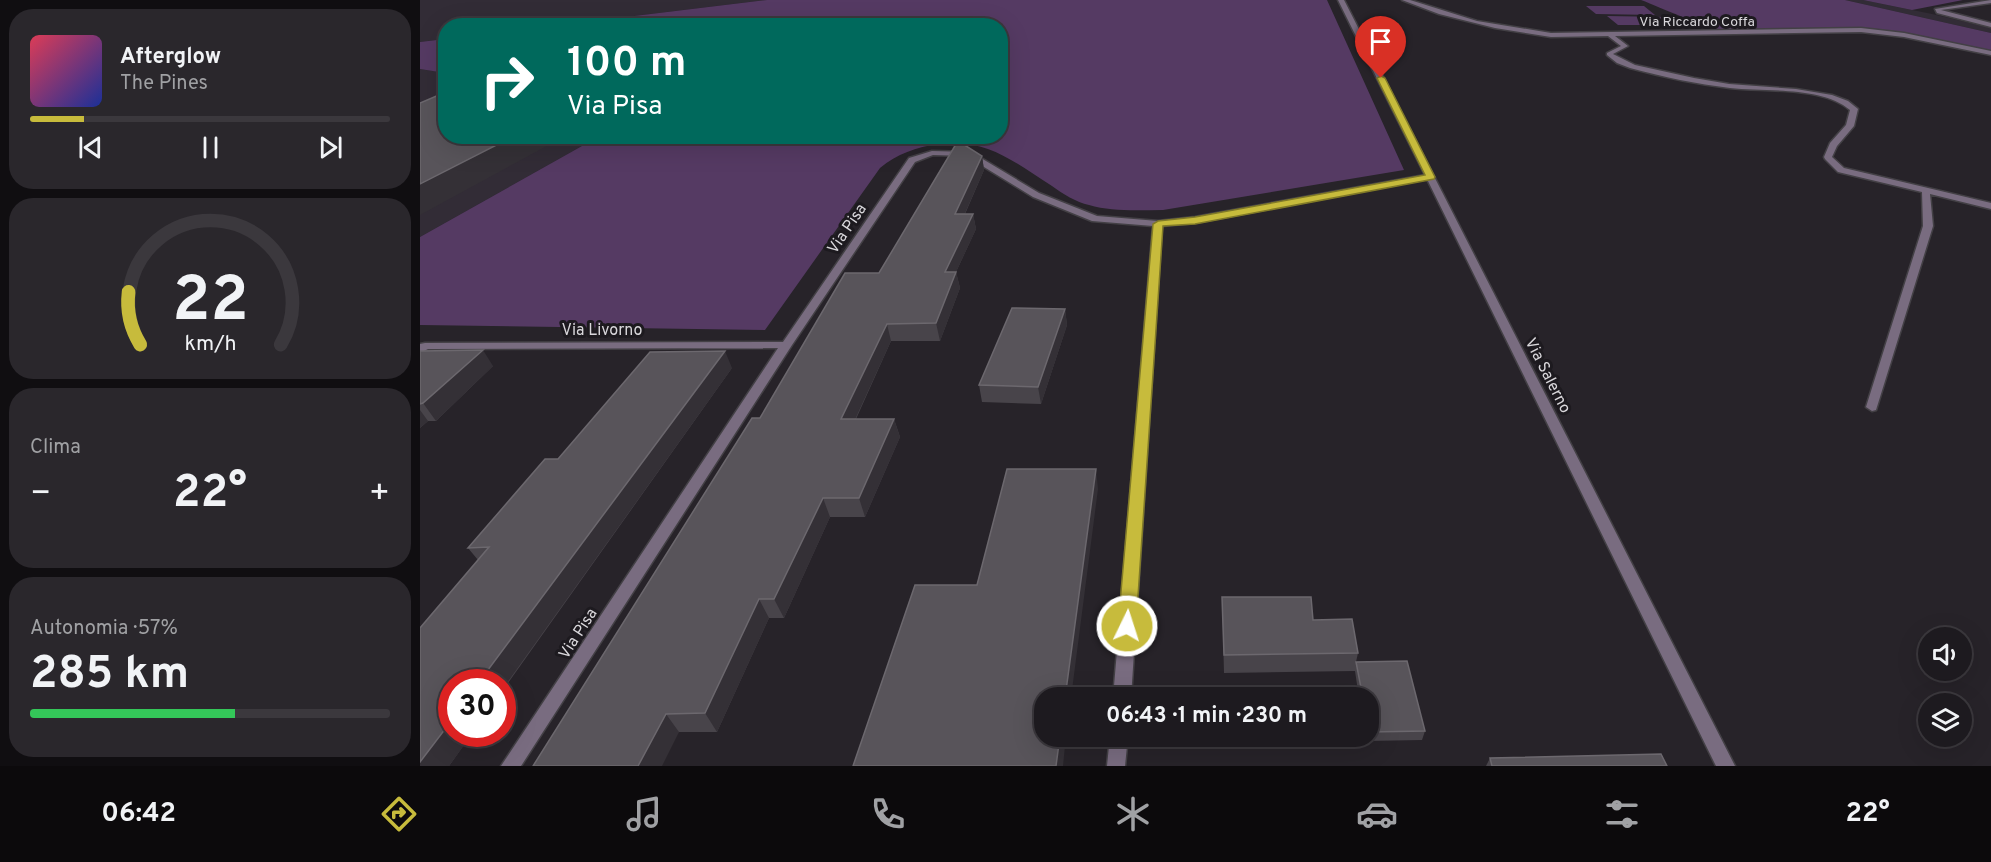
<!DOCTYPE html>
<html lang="it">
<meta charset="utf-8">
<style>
body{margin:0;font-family:Overpass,sans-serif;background:#2a272c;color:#f1f3f6;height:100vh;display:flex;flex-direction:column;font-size:22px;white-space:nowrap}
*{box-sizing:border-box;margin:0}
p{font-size:20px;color:#a0a1a4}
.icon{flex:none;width:33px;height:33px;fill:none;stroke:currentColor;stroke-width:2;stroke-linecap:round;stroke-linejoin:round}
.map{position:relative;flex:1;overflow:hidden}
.sheet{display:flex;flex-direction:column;gap:9px;padding:9px;background:#100e11;width:420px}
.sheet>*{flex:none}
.guide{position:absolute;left:18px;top:18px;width:570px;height:126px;border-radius:24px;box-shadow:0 6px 24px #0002,0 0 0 2px #3b383d;background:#00695c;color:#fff;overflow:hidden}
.tools{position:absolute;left:1498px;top:627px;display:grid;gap:12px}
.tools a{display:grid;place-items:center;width:54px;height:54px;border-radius:50%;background:#1d1a1f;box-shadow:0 6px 24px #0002,0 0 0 2px #3b383d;font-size:30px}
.speed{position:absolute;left:18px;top:669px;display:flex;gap:12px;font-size:30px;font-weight:700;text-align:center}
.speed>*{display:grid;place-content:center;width:78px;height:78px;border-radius:50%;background:#1d1a1f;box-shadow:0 6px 24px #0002,0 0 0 2px #3b383d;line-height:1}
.speed .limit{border:9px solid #d22;background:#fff;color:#111}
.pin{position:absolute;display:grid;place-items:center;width:51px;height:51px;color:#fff;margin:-62px -26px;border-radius:50% 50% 50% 0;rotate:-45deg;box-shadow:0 0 6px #0007}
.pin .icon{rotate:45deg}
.me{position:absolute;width:66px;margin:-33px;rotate:4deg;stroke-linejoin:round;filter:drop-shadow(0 0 4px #0008)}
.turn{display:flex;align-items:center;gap:21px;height:126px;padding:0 30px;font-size:27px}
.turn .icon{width:78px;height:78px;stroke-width:2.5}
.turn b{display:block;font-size:42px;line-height:51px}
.big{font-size:45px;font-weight:700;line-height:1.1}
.sheet .widget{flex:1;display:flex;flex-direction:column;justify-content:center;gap:9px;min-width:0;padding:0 21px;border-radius:24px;background:#2a272c}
.sheet .dial{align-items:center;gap:0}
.dial svg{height:156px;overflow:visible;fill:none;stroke:#3b383d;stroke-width:7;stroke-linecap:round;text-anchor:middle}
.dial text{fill:#f1f3f6;stroke:none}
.song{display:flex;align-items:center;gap:18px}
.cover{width:72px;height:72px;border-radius:9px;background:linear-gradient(135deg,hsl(350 70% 55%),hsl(230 70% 35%))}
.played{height:6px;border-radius:3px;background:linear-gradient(90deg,#c7bb3c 15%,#3b383d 15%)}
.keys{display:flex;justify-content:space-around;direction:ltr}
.heat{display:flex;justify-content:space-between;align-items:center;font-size:33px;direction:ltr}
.charge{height:9px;border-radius:4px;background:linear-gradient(90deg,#34c759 57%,#3b383d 0)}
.trip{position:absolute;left:614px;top:687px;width:345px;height:60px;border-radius:24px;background:#1d1a1f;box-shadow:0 6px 24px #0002,0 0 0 2px #3b383d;font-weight:700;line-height:60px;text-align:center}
.dock{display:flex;height:96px;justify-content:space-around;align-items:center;background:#0c0a0c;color:#a0a1a4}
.dock .icon{width:42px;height:42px}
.dock .on{color:#c7bb3c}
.dock b{font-size:27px;color:#f1f3f6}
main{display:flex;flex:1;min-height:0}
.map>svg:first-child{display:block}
.built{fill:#322c36}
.green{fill:#553a63}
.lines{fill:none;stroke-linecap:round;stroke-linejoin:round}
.minor-casing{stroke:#434045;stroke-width:3}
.minor{fill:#796c80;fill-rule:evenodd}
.wall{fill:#48444a}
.shaded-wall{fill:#343036}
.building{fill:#58545a;stroke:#6c686e;stroke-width:1.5}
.route{fill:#c7bb3c;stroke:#817a27;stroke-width:1.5}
.labels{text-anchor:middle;stroke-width:6;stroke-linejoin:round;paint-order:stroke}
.far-street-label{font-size:14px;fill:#d9d7db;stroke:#1d1a1f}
.street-label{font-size:16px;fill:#d9d7db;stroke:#1d1a1f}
</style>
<main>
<section class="sheet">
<div class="widget">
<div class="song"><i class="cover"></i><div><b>Afterglow</b><p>The Pines</p></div></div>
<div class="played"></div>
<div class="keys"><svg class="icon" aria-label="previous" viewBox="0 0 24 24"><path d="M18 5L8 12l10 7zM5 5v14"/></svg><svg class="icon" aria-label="pause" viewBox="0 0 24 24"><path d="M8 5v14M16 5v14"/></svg><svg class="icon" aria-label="next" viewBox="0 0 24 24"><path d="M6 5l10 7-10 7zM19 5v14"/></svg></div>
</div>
<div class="widget dial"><svg viewBox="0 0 100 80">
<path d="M14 69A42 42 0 1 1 86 69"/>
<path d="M14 69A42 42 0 0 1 8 42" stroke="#c7bb3c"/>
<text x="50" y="56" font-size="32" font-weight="700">22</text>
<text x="50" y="72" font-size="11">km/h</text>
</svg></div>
<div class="widget"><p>Clima</p>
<div class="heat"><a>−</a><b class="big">22°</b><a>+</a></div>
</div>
<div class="widget"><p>Autonomia · 57%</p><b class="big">285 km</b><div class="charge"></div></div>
</section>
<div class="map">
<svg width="1571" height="766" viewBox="0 0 1571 766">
<rect width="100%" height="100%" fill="#272329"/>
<path class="built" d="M0 0H347L140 25 26 26 25 39 0 42Z
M1425 0H1443L1512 14 1571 28V33Z
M0 69 25 73 26 136 178 137 0 237Z"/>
<path class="green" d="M347 0H907L984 170 743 210C719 210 692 212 669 205 656 202 643 194 632 186 592 161 569 139 519 144 496 147 477 154 460 168L345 330 0 325V237L178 137 580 136V26L140 25Z
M1221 0H1425L1571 33V51C1531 43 1491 31 1449 29 1401 25 1351 36 1303 30 1283 27 1242 8 1221 0Z
M1443 0H1543L1492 10Z
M1166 6H1224L1235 15 1176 14Z
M1187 16 1247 17 1260 25H1198Z
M25 39V73L0 69V42Z"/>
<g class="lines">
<defs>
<path id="minor" d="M918 0H924L1315 766H1296L1007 179 775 223 742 226 711 698H693L733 226 672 221 613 197 546 156 513 155 495 162 372 345 101 766H81L358 348 8 349 0 353V344L5 343 363 342 489 158 512 151 551 152 619 193 677 216 738 221 775 217 1005 175Z
M982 0H990L1057 21 1131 33 1441 28 1484 33 1571 51V55L1484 37 1441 32 1195 36 1208 46 1193 54 1215 65 1274 78 1309 84 1376 89 1412 95 1428 101 1438 109 1434 126 1417 146 1412 157 1424 168 1571 203V209L1510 194 1513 226 1456 410 1452 411 1446 407 1503 226 1502 192 1418 172 1405 159 1404 157 1410 143 1426 125 1430 110C1402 86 1345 92 1310 88 1277 84 1243 77 1210 68L1197 63 1187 55V53L1201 46 1188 36 1131 37 1075 28 1019 14Z
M1571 0V3L1521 10 1571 23V27L1517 13 1515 9Z
M690 736H708L705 766H687Z"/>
</defs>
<use href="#minor" class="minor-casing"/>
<use href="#minor" class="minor"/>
</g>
<path class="wall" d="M562 156 564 170 545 214H553L556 229 536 272 540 288 520 341H471L436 419H474L480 437 445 517H410L364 618H349L297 732H259L113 766 340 418 459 273Z
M645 309 647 325 621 404 562 402 559 385Z
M0 351 73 366 16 421H8L0 428Z
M312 368 29 766H0L58 560 48 548 138 459Z
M802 597 938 653 936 662 1005 731 1002 740 947 741 946 736H948V698H939L935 671 804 673Z
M1070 758 1247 766H1066Z"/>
<path class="shaded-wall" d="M94 136H145L0 215V184Z
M562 156 564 170 538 229 535 214Z
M553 214 556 229 536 272 540 288 520 341 516 323 525 272Z
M645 309 647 325 621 404 618 387Z
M467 324 471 341 427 437 421 419Z
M63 350 73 366 16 421 3 403Z
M305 351 312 368 82 690V682H59Z
M0 410 8 421 0 428Z
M474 419 480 437 445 517 439 498Z
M676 469 678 489 651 698H645Z
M403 498 410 517 364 618 354 599Z
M339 599 349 618 297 732 285 713Z
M246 714 259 732 242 766H218Z
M32 720V734H52L29 766H0V762Z
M640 736H646L643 766H636Z"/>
<path class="building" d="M26 92V136H94L0 184V103Z
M536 144H543L562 156 535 214H553L525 272H536L516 323 467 324 421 419H474L439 498H403L354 599H339L285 713 246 714 218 766H113L332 418H340L425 273H459Z
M592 308 645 309 618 387 559 385Z
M63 350 3 403 0 404V351Z
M305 351 59 682H32V720L0 762V628L69 547 48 548 125 459H138L230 352Z
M587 469H676L645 698H624V736H640L636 766H433L495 585H557Z
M802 597H891L893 620 932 619 938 653 804 655Z
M987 661 1005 731 949 732 948 698H943L936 662Z
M1241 754 1247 766H1072L1070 758Z"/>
<path class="route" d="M961 76 965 78 1015 177 1014 179 775 224 743 226 716 626 714 632 707 634 701 632 698 626 733 224 738 221 775 217 1005 175 957 78Z"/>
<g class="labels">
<g class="far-street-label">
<text x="1277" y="26">Via Riccardo Coffa</text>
</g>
<g class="street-label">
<text transform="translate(426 228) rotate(-56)" y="6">Via Pisa</text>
<text x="182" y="335">Via Livorno</text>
<text transform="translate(1129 375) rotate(63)" y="6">Via Salerno</text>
<text transform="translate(157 633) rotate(-57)" y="6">Via Pisa</text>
</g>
</g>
</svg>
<div class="tools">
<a><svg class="icon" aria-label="sound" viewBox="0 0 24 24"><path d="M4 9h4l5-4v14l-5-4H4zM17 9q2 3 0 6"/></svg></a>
<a><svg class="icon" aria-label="layers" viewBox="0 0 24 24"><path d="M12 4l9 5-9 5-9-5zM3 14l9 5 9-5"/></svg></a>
</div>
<div class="speed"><div class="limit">30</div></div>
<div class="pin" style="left:961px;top:78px;background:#d93025"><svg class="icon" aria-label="arrive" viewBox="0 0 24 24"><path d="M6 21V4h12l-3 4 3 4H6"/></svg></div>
<svg class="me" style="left:707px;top:626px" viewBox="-20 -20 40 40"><circle r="17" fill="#c7bb3c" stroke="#fff" stroke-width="3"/><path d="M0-11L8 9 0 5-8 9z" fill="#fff"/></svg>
<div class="trip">06:43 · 1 min · 230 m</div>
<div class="guide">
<div class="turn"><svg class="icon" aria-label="right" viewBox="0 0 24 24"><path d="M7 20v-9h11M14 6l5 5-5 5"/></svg><div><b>100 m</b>Via Pisa</div></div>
</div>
</div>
</main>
<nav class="dock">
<b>06:42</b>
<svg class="icon on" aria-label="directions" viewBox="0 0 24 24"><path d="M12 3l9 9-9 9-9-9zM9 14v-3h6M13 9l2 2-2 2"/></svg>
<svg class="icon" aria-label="music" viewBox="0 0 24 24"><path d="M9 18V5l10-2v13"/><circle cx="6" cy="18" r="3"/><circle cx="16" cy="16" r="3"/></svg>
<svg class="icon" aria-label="phone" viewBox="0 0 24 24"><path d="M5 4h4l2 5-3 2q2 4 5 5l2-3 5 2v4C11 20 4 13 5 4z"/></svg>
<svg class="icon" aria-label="climate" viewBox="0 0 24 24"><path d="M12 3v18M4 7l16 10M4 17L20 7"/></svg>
<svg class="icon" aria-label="car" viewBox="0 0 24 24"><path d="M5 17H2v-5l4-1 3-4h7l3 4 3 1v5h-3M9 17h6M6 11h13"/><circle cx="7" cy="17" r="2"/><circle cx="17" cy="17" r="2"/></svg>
<svg class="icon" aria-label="filters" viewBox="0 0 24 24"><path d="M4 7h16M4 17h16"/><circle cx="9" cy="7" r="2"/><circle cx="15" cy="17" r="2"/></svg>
<b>22°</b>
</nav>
